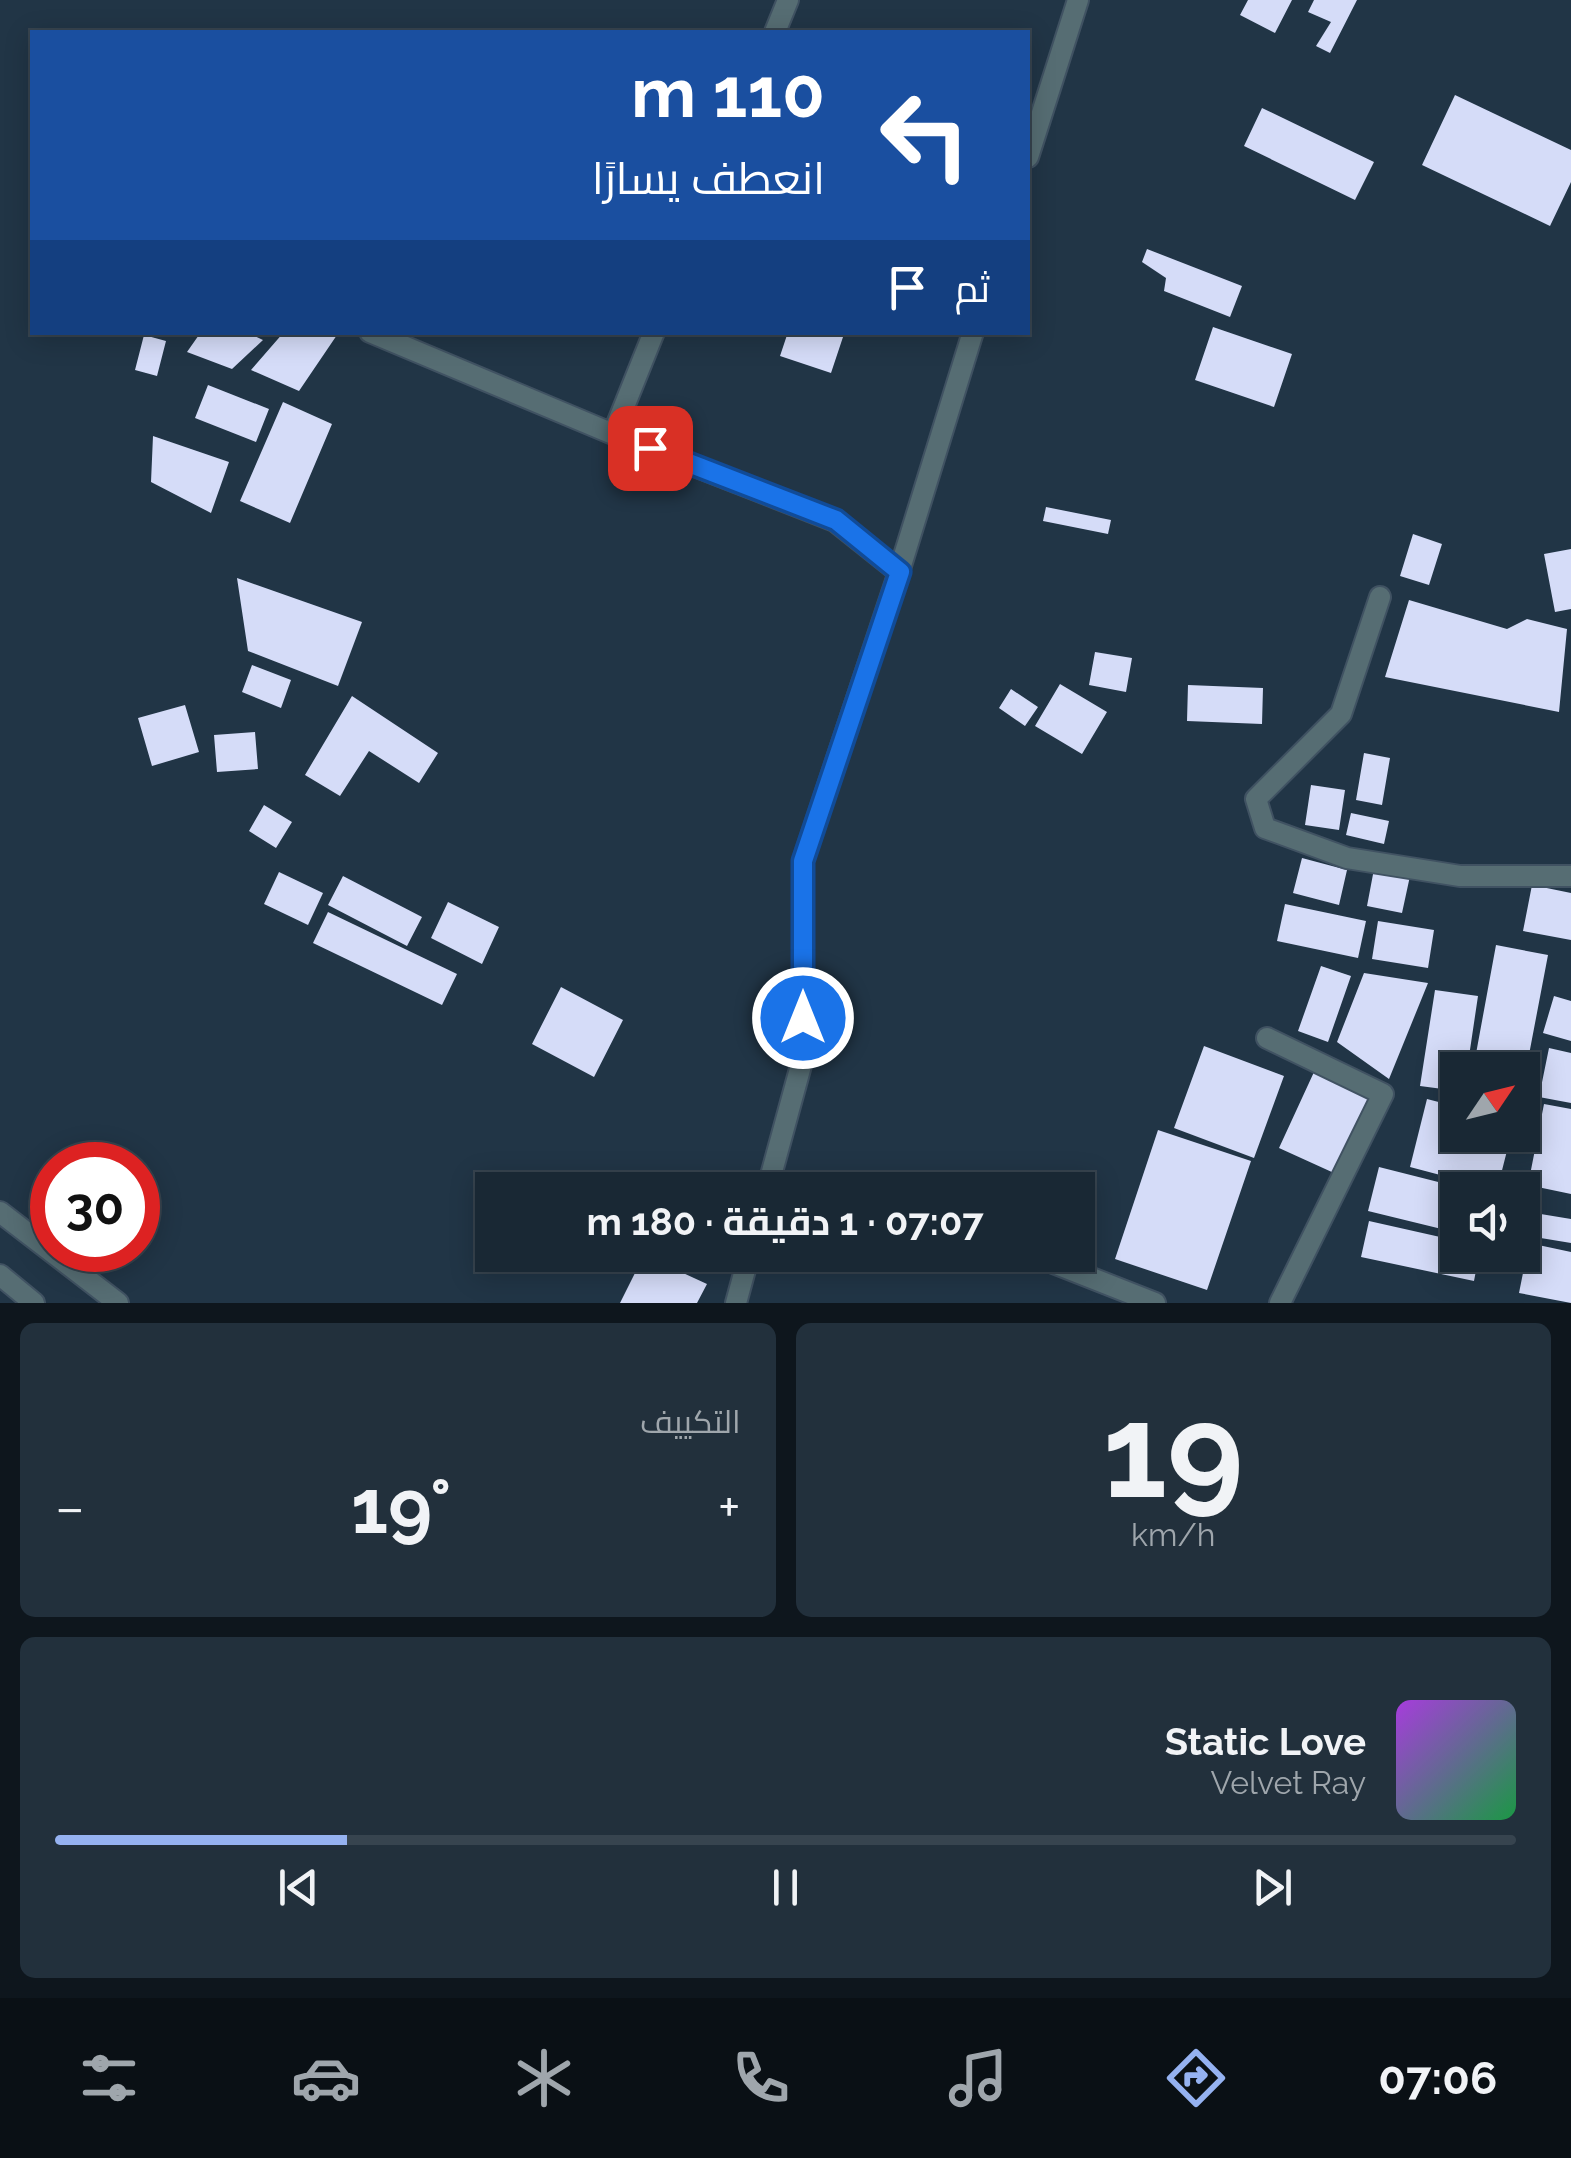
<!DOCTYPE html>
<html lang="ar">
<meta charset="utf-8">
<style>
body{margin:0;font-family:Raleway,Cairo,sans-serif;background:#22303c;color:#f1f3f6;direction:rtl;height:100vh;display:flex;flex-direction:column;font-size:38px;white-space:nowrap}
*{box-sizing:border-box;margin:0}
p{font-size:32px;color:#9fa6ac}
.icon{flex:none;width:55px;height:55px;fill:none;stroke:currentColor;stroke-width:2;stroke-linecap:round;stroke-linejoin:round}
.map{position:relative;height:1303px;overflow:hidden;direction:ltr}
.sheet{display:flex;flex-direction:column;gap:20px;padding:20px;background:#0e161d;flex:1}
.sheet>*{flex:none}
.hud{position:absolute;left:30px;top:30px;width:1000px;height:305px;border-radius:0px;box-shadow:0 5px 25px #0003,0 0 0 2px #37444f;direction:rtl;background:#1a4fa0;color:#fff;overflow:hidden}
.needle{width:65px;rotate:55deg}
.tools{position:absolute;left:1440px;top:1052px;display:grid;gap:20px}
.tools a{display:grid;place-items:center;width:100px;height:100px;border-radius:0px;background:#192834;box-shadow:0 5px 25px #0003,0 0 0 2px #37444f;font-size:50px}
.speed{position:absolute;left:30px;top:1142px;display:flex;gap:20px;font-size:50px;font-weight:700;text-align:center}
.speed>*{display:grid;place-content:center;width:130px;height:130px;border-radius:50%;background:#192834;box-shadow:0 5px 25px #0003,0 0 0 2px #37444f;line-height:1}
.speed .limit{border:15px solid #d22;background:#fff;color:#111}
.pin{position:absolute;display:grid;place-items:center;width:85px;height:85px;color:#fff;margin:-42px;border-radius:20px;box-shadow:0 5px 15px #0006}
.me{position:absolute;width:110px;margin:-55px;rotate:0deg;stroke-linejoin:round;filter:drop-shadow(0 0 8px #0008)}
.turn{display:flex;align-items:center;gap:35px;height:210px;padding:0 40px;font-size:45px}
.turn .icon{width:130px;height:130px;stroke-width:2.5}
.turn b{display:block;font-size:70px;line-height:85px}
.then{display:flex;align-items:center;height:95px;padding:0 40px;background:#0003;gap:20px;font-size:38px}
.big{font-size:75px;font-weight:700;line-height:1.1}
.sheet .card{flex:1;display:flex;flex-direction:column;justify-content:center;gap:15px;min-width:0;padding:0 35px;border-radius:15px;background:#22303c}
.sheet .dial{align-items:center;gap:0}
.dial b{font-size:130px;line-height:1}
.song{display:flex;align-items:center;gap:30px}
.cover{width:120px;height:120px;border-radius:15px;background:linear-gradient(135deg,hsl(280 70% 55%),hsl(140 70% 35%))}
.played{height:10px;border-radius:5px;background:linear-gradient(90deg,#95b2f1 20%,#37444f 20%)}
.keys{display:flex;justify-content:space-around;direction:ltr}
.heat{display:flex;justify-content:space-between;align-items:center;font-size:55px;direction:ltr}
.sheet .tiles{flex:1;display:grid;gap:20px;grid-template-columns:1fr 1fr}
.card:last-child{grid-column:span 2}
.trip{position:absolute;left:475px;top:1172px;width:620px;height:100px;border-radius:0px;background:#192834;box-shadow:0 5px 25px #0003,0 0 0 2px #37444f;font-weight:700;line-height:100px;text-align:center;direction:rtl}
.menu{display:flex;height:160px;justify-content:space-around;align-items:center;background:#0a1015;color:#9fa6ac}
.menu .icon{width:70px;height:70px}
.menu .on{color:#95b2f1}
.menu b{font-size:45px;color:#f1f3f6}
.map>svg:first-child{display:block}
.building{fill:#d5dcf8}
.lines{fill:none;stroke-linecap:round;stroke-linejoin:round}
.street-casing{stroke:#405262;stroke-width:24}
.street{stroke:#566d73;stroke-width:20}
.route-casing{stroke:#114b97;stroke-width:25}
.route{stroke:#1a73e8;stroke-width:18}
</style>
<div class="map">
<svg width="1571" height="1303" viewBox="0 0 1571 1303">
<rect width="100%" height="100%" fill="#213546"/>
<path class="building" d="M1248 0H1292L1275 33 1240 15Z
M1314 0H1357L1330 53 1316 46 1331 22 1308 12Z
M1455 95 1571 150V182L1550 226 1422 165Z
M1262 108 1374 162 1355 200 1244 146Z
M1147 249 1242 286 1230 317 1164 291 1166 278 1142 262Z
M1213 327 1292 354 1274 407 1195 380Z
M201 332H246L263 340 232 369 187 352Z
M284 332H339L299 391 251 370Z
M788 332 844 334 831 373 780 356Z
M144 335 166 341 157 376 135 370Z
M208 385 269 409 256 442 195 418Z
M283 402 332 424 290 523 240 501Z
M153 436 229 462 211 513 151 482Z
M1046 507 1111 520 1108 534 1043 521Z
M1413 534 1442 544 1429 585 1400 576Z
M1571 549V609L1555 612 1544 554Z
M237 578 362 622 338 686 248 651Z
M1409 600 1507 629 1527 619 1567 629 1559 712 1385 677Z
M1095 652 1132 658 1126 692 1089 685Z
M252 665 291 680 281 708 242 692Z
M1060 684 1107 712 1082 754 1035 726Z
M1188 685 1263 688 1262 724 1187 721Z
M1011 689 1038 707 1025 726 999 708Z
M352 696 438 753 419 783 369 751 340 796 305 775Z
M185 705 199 752 152 766 138 718Z
M255 732 258 769 217 772 214 735Z
M1364 753 1390 758 1382 805 1356 800Z
M1311 785 1345 790 1339 830 1305 825Z
M264 805 292 822 276 848 249 831Z
M1351 813 1389 821 1384 844 1346 835Z
M1302 858 1347 870 1339 905 1293 893Z
M1374 869 1410 876 1402 913 1367 906Z
M279 872 323 893 308 925 264 904Z
M343 876 422 917 407 946 328 905Z
M1532 885 1571 893V940L1523 931Z
M448 902 499 927 482 964 431 938Z
M1285 904 1366 921 1358 958 1277 941Z
M328 912 457 974 442 1005 313 943Z
M1378 921 1434 930 1428 968 1372 959Z
M1496 945 1548 955 1524 1081 1522 1070H1473Z
M1321 966 1351 976 1328 1042 1298 1031Z
M1364 973 1428 983 1389 1079 1337 1042Z
M561 987 623 1020 594 1077 532 1044Z
M1435 990 1478 996 1467 1070H1458V1091L1420 1086Z
M1554 996 1571 1001V1041L1543 1033Z
M1204 1046 1284 1076 1254 1158 1174 1128Z
M1549 1048 1571 1053V1103L1539 1097Z
M1320 1059 1375 1085 1334 1173 1279 1148Z
M1427 1099 1458 1107V1135H1511L1497 1190 1410 1167Z
M1544 1104 1571 1109V1194L1528 1185Z
M1158 1130 1251 1161 1207 1290 1115 1259Z
M1379 1167 1458 1187V1233L1368 1211Z
M1522 1211 1571 1219V1243L1522 1235Z
M1369 1221 1458 1241V1255H1479L1474 1281 1361 1257Z
M1529 1243 1571 1252V1303L1519 1293Z
M644 1255 707 1284 697 1303H620Z"/>
<g class="lines">
<defs>
<path id="street" d="M775 32 788 0
M1028 157 1078 0
M370 332 613 434 835 521 899 572
M613 434 654 332
M1380 597 1341 714 1256 799 1265 828 1347 858 1460 876H1571
M1267 1038 1383 1094 1280 1303
M767 1190 803 1058V861L899 572 973 332
M0 1212 118 1303
M1051 1262 1155 1303
M0 1275 34 1303
M736 1303 749 1255"/>
</defs>
<use href="#street" class="street-casing"/>
<use href="#street" class="street"/>
</g>
<g class="lines">
<defs>
<path id="route" d="M650 448 836 520 900 572 803 861V1018"/>
</defs>
<use href="#route" class="route-casing"/>
<use href="#route" class="route"/>
</g>
</svg>
<div class="tools">
<a><svg class="needle" viewBox="-14 -14 28 28"><path d="M0-13l5 13h-10z" fill="#e53935"/><path d="M0 13l5-13h-10z" fill="#9fa6ac"/></svg></a>
<a><svg class="icon" aria-label="sound" viewBox="0 0 24 24"><path d="M4 9h4l5-4v14l-5-4H4zM17 9q2 3 0 6"/></svg></a>
</div>
<div class="speed"><div class="limit">30</div></div>
<div class="pin" style="left:650px;top:448px;background:#d93025"><svg class="icon" aria-label="arrive" viewBox="0 0 24 24"><path d="M6 21V4h12l-3 4 3 4H6"/></svg></div>
<svg class="me" style="left:803px;top:1018px" viewBox="-20 -20 40 40"><circle r="17" fill="#1a73e8" stroke="#fff" stroke-width="3"/><path d="M0-11L8 9 0 5-8 9z" fill="#fff"/></svg>
<div class="trip">07:07 · 1 دقيقة · 180 m</div>
<div class="hud">
<div class="turn"><svg class="icon" aria-label="left" viewBox="0 0 24 24"><path d="M17 20v-9H6M10 6l-5 5 5 5"/></svg><div><b>110 m</b>انعطف يسارًا</div></div>
<div class="then">ثم<svg class="icon" aria-label="arrive" viewBox="0 0 24 24"><path d="M6 21V4h12l-3 4 3 4H6"/></svg></div>
</div>
</div>
<section class="sheet">
<div class="tiles">
<div class="card dial"><b>19</b><p>km/h</p></div>
<div class="card"><p>التكييف</p>
<div class="heat"><a>−</a><b class="big">19°</b><a>+</a></div>
</div>
<div class="card">
<div class="song"><i class="cover"></i><div><b>Static Love</b><p>Velvet Ray</p></div></div>
<div class="played"></div>
<div class="keys"><svg class="icon" aria-label="previous" viewBox="0 0 24 24"><path d="M18 5L8 12l10 7zM5 5v14"/></svg><svg class="icon" aria-label="pause" viewBox="0 0 24 24"><path d="M8 5v14M16 5v14"/></svg><svg class="icon" aria-label="next" viewBox="0 0 24 24"><path d="M6 5l10 7-10 7zM19 5v14"/></svg></div>
</div>
</div>
</section>
<nav class="menu">
<b>07:06</b>
<svg class="icon on" aria-label="directions" viewBox="0 0 24 24"><path d="M12 3l9 9-9 9-9-9zM9 14v-3h6M13 9l2 2-2 2"/></svg>
<svg class="icon" aria-label="music" viewBox="0 0 24 24"><path d="M9 18V5l10-2v13"/><circle cx="6" cy="18" r="3"/><circle cx="16" cy="16" r="3"/></svg>
<svg class="icon" aria-label="phone" viewBox="0 0 24 24"><path d="M5 4h4l2 5-3 2q2 4 5 5l2-3 5 2v4C11 20 4 13 5 4z"/></svg>
<svg class="icon" aria-label="climate" viewBox="0 0 24 24"><path d="M12 3v18M4 7l16 10M4 17L20 7"/></svg>
<svg class="icon" aria-label="car" viewBox="0 0 24 24"><path d="M5 17H2v-5l4-1 3-4h7l3 4 3 1v5h-3M9 17h6M6 11h13"/><circle cx="7" cy="17" r="2"/><circle cx="17" cy="17" r="2"/></svg>
<svg class="icon" aria-label="filters" viewBox="0 0 24 24"><path d="M4 7h16M4 17h16"/><circle cx="9" cy="7" r="2"/><circle cx="15" cy="17" r="2"/></svg>
</nav>
